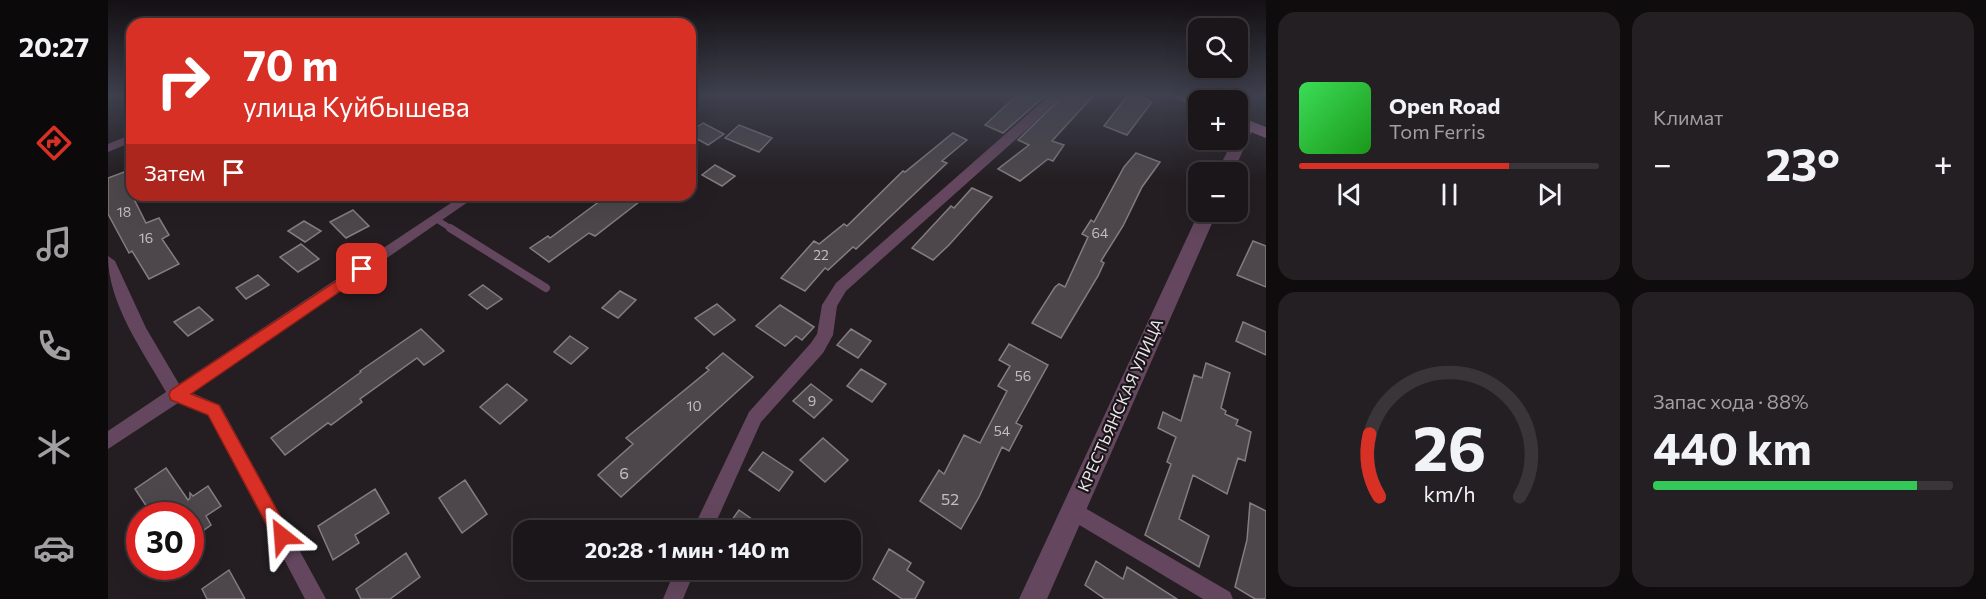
<!DOCTYPE html>
<html lang="ru">
<meta charset="utf-8">
<style>
body{margin:0;font-family:Commissioner,sans-serif;background:#241f23;color:#f1f3f6;height:100vh;display:flex;flex-direction:column;font-size:22px;white-space:nowrap}
*{box-sizing:border-box;margin:0}
p{font-size:20px;color:#a09fa2}
.icon{flex:none;width:33px;height:33px;fill:none;stroke:currentColor;stroke-width:2;stroke-linecap:round;stroke-linejoin:round}
.map{position:relative;flex:1;overflow:hidden}
.sheet{display:flex;flex-direction:column;gap:12px;padding:12px;background:#0f0c0e;width:720px}
.sheet>*{flex:none}
.hud{position:absolute;left:18px;top:18px;width:570px;height:183px;border-radius:18px;box-shadow:0 6px 24px #0002,0 0 0 2px #393539;background:#d93025;color:#fff;overflow:hidden}
.controls{position:absolute;left:1080px;top:18px;display:grid;gap:12px}
.controls a{display:grid;place-items:center;width:60px;height:60px;border-radius:12px;background:#1b161a;box-shadow:0 6px 24px #0002,0 0 0 2px #393539;font-size:30px}
.speed{position:absolute;left:18px;top:502px;display:flex;gap:12px;font-size:30px;font-weight:700;text-align:center}
.speed>*{display:grid;place-content:center;width:78px;height:78px;border-radius:50%;background:#1b161a;box-shadow:0 6px 24px #0002,0 0 0 2px #393539;line-height:1}
.speed .limit{border:9px solid #d22;background:#fff;color:#111}
.pin{position:absolute;display:grid;place-items:center;width:51px;height:51px;color:#fff;margin:-26px;border-radius:12px;box-shadow:0 3px 9px #0006}
.me{position:absolute;width:66px;margin:-33px;rotate:332deg;stroke-linejoin:round;filter:drop-shadow(0 0 4px #0008)}
.turn{display:flex;align-items:center;gap:21px;height:126px;padding:0 18px;font-size:27px}
.turn .icon{width:78px;height:78px;stroke-width:2.5}
.turn b{display:block;font-size:42px;line-height:51px}
.then{display:flex;align-items:center;height:57px;padding:0 18px;background:#0003;gap:12px;font-size:22px}
.big{font-size:45px;font-weight:700;line-height:1.1}
.sheet .card{flex:1;display:flex;flex-direction:column;justify-content:center;gap:9px;min-width:0;padding:0 21px;border-radius:18px;background:#241f23}
.sheet .dial{align-items:center;gap:0}
.dial svg{height:156px;overflow:visible;fill:none;stroke:#393539;stroke-width:7;stroke-linecap:round;text-anchor:middle}
.dial text{fill:#f1f3f6;stroke:none}
.song{display:flex;align-items:center;gap:18px}
.cover{width:72px;height:72px;border-radius:9px;background:linear-gradient(135deg,hsl(130 70% 55%),hsl(120 70% 35%))}
.played{height:6px;border-radius:3px;background:linear-gradient(90deg,#d93025 70%,#393539 70%)}
.keys{display:flex;justify-content:space-around;direction:ltr}
.heat{display:flex;justify-content:space-between;align-items:center;font-size:33px;direction:ltr}
.charge{height:9px;border-radius:4px;background:linear-gradient(90deg,#34c759 88%,#393539 0)}
.sheet .tiles{flex:1;display:grid;gap:12px;grid-template-columns:repeat(2,1fr)}
.trip{position:absolute;left:405px;top:520px;width:348px;height:60px;border-radius:18px;background:#1b161a;box-shadow:0 6px 24px #0002,0 0 0 2px #393539;font-weight:700;line-height:60px;text-align:center}
main{display:flex;flex:1;min-height:0}
.dock{display:flex;flex-direction:column;width:108px;justify-content:space-around;align-items:center;background:#0b090a;color:#a09fa2}
.dock .icon{width:42px;height:42px}
.dock .active{color:#d93025}
.dock b{font-size:27px;color:#f1f3f6}
.map>svg:first-child{display:block}
.building{fill:#4d474c;stroke:#837d82;stroke-width:1.5}
.lines{fill:none;stroke-linecap:round;stroke-linejoin:round}
.service-far1{stroke:#64475e;stroke-width:6}
.service{stroke:#64475e;stroke-width:8}
.minor{fill:#64475e;fill-rule:evenodd}
.tertiary{fill:#64475e;fill-rule:evenodd}
.secondary{fill:#8a5c81;fill-rule:evenodd}
.route{fill:#d93025;stroke:#8d1f18;stroke-width:1.5}
.labels{text-anchor:middle;stroke-width:4.5;stroke-linejoin:round;paint-order:stroke}
.number-label{font-size:14px;fill:#c3bec2}
.street-label{font-size:16px;fill:#eae6e9;stroke:#1a1519}
.near-number-label{font-size:16px;fill:#c3bec2}
</style>
<main>
<nav class="dock">
<b>20:27</b>
<svg class="icon active" aria-label="directions" viewBox="0 0 24 24"><path d="M12 3l9 9-9 9-9-9zM9 14v-3h6M13 9l2 2-2 2"/></svg>
<svg class="icon" aria-label="music" viewBox="0 0 24 24"><path d="M9 18V5l10-2v13"/><circle cx="6" cy="18" r="3"/><circle cx="16" cy="16" r="3"/></svg>
<svg class="icon" aria-label="phone" viewBox="0 0 24 24"><path d="M5 4h4l2 5-3 2q2 4 5 5l2-3 5 2v4C11 20 4 13 5 4z"/></svg>
<svg class="icon" aria-label="climate" viewBox="0 0 24 24"><path d="M12 3v18M4 7l16 10M4 17L20 7"/></svg>
<svg class="icon" aria-label="car" viewBox="0 0 24 24"><path d="M5 17H2v-5l4-1 3-4h7l3 4 3 1v5h-3M9 17h6M6 11h13"/><circle cx="7" cy="17" r="2"/><circle cx="17" cy="17" r="2"/></svg>
</nav>
<div class="map">
<svg width="1158" height="599" viewBox="0 0 1158 599">
<rect width="100%" height="100%" fill="#241e22"/>
<path class="building" d="M909 95H938L895 133 877 125Z
M956 95H986L944 141 956 145 945 161 940 159 912 181 890 169 921 145 910 140Z
M1020 95H1028L1044 102 1019 135 996 126Z
M595 123 616 134 600 145 582 135V132Z
M631 125 664 138 651 152 617 138Z
M845 133 859 140 834 161 839 163 748 249 745 247 720 270 717 268 697 291 673 278 706 241 711 244 736 224 739 226 795 171 797 172Z
M1028 153 1052 162 1034 187 1015 226 993 261 996 263 990 276 953 338 924 323 947 287 951 284 957 287 980 237 974 234 983 220 986 222 1016 167Z
M607 165 627 176 614 186 594 175Z
M24 169V195L38 223 51 218 61 235 54 239 71 264 41 279 24 251 21 253 0 214V178Z
M864 188 884 197 841 245 825 260 804 248 843 206 846 208Z
M500 195H540L487 236 481 233 441 262 422 248 440 236 442 238Z
M245 210 261 226 238 238 222 222Z
M196 221 213 231 197 242 180 231Z
M1145 241 1158 246V287L1129 275Z
M193 244 211 259 190 272 172 257Z
M150 275 161 285 138 299 128 288Z
M375 285 394 299 379 309 361 295Z
M512 291 528 300 510 318 494 308Z
M609 304 627 320 606 335 587 318Z
M672 305 706 327 694 340 688 336 677 346 648 326Z
M91 307 105 320 80 336 66 322Z
M1135 322 1158 332V355L1128 341Z
M313 329 336 351 316 365 309 358 252 399 254 402 223 425 220 423 177 455 163 438 253 372 252 371Z
M743 329 763 341 750 358 729 345Z
M462 336 480 348 463 364 446 352Z
M901 344 940 365 908 423 914 426 901 451 894 447 871 497 853 529 812 501 831 470 836 474 856 435 872 443 899 391 890 386 902 366 891 360Z
M615 353 645 377 513 497 490 475 525 444 518 438 601 370 598 368Z
M1098 363 1122 373 1113 408 1118 411 1117 414 1130 420 1128 425 1143 432 1137 461 1130 458 1119 494 1085 475 1071 519 1101 536 1091 567 1037 535 1063 464 1059 462 1068 437 1050 428 1055 412 1073 421 1086 375 1094 378Z
M753 369 778 384 764 402 739 386Z
M399 384 419 400 392 424 372 407Z
M703 384 724 400 706 418 685 401Z
M715 438 740 460 717 482 692 460Z
M655 452 685 472 671 491 641 470Z
M58 468 80 500 82 498V493L85 496 100 486 113 506 98 516 103 525 82 540V516H45L27 489Z
M357 480 379 514 354 533 331 498Z
M267 489 281 513 247 535 251 543 225 560 210 526Z
M1142 503 1158 511V599H1147L1127 587 1139 540Z
M631 510 661 531H616Z
M781 549 803 563 799 570 816 582 807 599H794L765 579Z
M298 553 312 577 282 599H253L248 589Z
M988 561 1015 579 1019 567 1069 599H997L977 585Z
M121 570 137 599H99L94 589Z"/>
<g class="lines">
<path class="service-far1" d="M328 219 345 230"/>
<path class="service" d="M342 228 438 288"/>
<path class="minor" d="M942 95H954L925 124 738 291 729 306 725 335 715 353 653 422 604 531H584L641 412 703 343 709 334 714 305 728 283Z
M24 134V142L0 152V144Z
M355 195H370L84 393 112 405 218 599H197L100 415 70 403 0 449V431L58 392C35 351 0 304 0 256L7 261 38 328 71 384Z
M965 501 1122 592 1125 599H1095L958 517 955 510 958 503Z
M567 570H587L575 599H555Z"/>
<path class="tertiary" d="M1139 120 1147 125 1125 172H1109L1125 140H1130L1131 125Z
M1091 212H1109L939 599H911Z"/>
<path class="secondary" d="M1063 95H1084L1095 100H1090V109Z
M1130 116 1158 127V138L1130 127Z"/>
</g>
<linearGradient id="sky" x2="0" y2="1"><stop stop-color="#141013"/><stop offset="0.53" stop-color="#3f414f"/><stop offset="1" stop-color="#3f414f" stop-opacity="0"/></linearGradient>
<rect width="1158" height="179" fill="url(#sky)"/>
<path class="route" d="M254 264 259 266 261 269 259 273 83 394 111 405 180 530 183 536 180 542 174 545 168 542 100 415 63 400 61 395 63 390Z"/>
<g class="labels">
<g class="number-label">
<text x="16" y="217">18</text>
<text x="992" y="238">64</text>
<text x="38" y="243">16</text>
<text x="713" y="260">22</text>
<text x="915" y="381">56</text>
<text x="704" y="406">9</text>
<text x="586" y="411">10</text>
<text x="894" y="436">54</text>
</g>
<g class="street-label">
<text transform="translate(1012 405) rotate(-66)" y="6">КРЕСТЬЯНСКАЯ УЛИЦА</text>
</g>
<g class="near-number-label">
<text x="516" y="479">6</text>
<text x="842" y="505">52</text>
</g>
</g>
</svg>
<div class="controls">
<a><svg class="icon" aria-label="search" viewBox="0 0 24 24"><circle cx="10" cy="10" r="6"/><path d="M15 15l6 6"/></svg></a>
<a>+</a>
<a>−</a>
</div>
<div class="speed"><div class="limit">30</div></div>
<div class="pin" style="left:254px;top:269px;background:#d93025"><svg class="icon" aria-label="arrive" viewBox="0 0 24 24"><path d="M6 21V4h12l-3 4 3 4H6"/></svg></div>
<svg class="me" style="left:174px;top:536px" viewBox="-20 -20 40 40"><path d="M0-17L14 15 0 8-14 15z" fill="#d93025" stroke="#fff" stroke-width="4"/></svg>
<div class="trip">20:28 · 1 мин · 140 m</div>
<div class="hud">
<div class="turn"><svg class="icon" aria-label="right" viewBox="0 0 24 24"><path d="M7 20v-9h11M14 6l5 5-5 5"/></svg><div><b>70 m</b>улица Куйбышева</div></div>
<div class="then">Затем<svg class="icon" aria-label="arrive" viewBox="0 0 24 24"><path d="M6 21V4h12l-3 4 3 4H6"/></svg></div>
</div>
</div>
<section class="sheet">
<div class="tiles">
<div class="card">
<div class="song"><i class="cover"></i><div><b>Open Road</b><p>Tom Ferris</p></div></div>
<div class="played"></div>
<div class="keys"><svg class="icon" aria-label="previous" viewBox="0 0 24 24"><path d="M18 5L8 12l10 7zM5 5v14"/></svg><svg class="icon" aria-label="pause" viewBox="0 0 24 24"><path d="M8 5v14M16 5v14"/></svg><svg class="icon" aria-label="next" viewBox="0 0 24 24"><path d="M6 5l10 7-10 7zM19 5v14"/></svg></div>
</div>
<div class="card"><p>Климат</p>
<div class="heat"><a>−</a><b class="big">23°</b><a>+</a></div>
</div>
<div class="card dial"><svg viewBox="0 0 100 80">
<path d="M14 69A42 42 0 1 1 86 69"/>
<path d="M14 69A42 42 0 0 1 9 37" stroke="#d93025"/>
<text x="50" y="56" font-size="32" font-weight="700">26</text>
<text x="50" y="72" font-size="11">km/h</text>
</svg></div>
<div class="card"><p>Запас хода · 88%</p><b class="big">440 km</b><div class="charge"></div></div>
</div>
</section>
</main>
